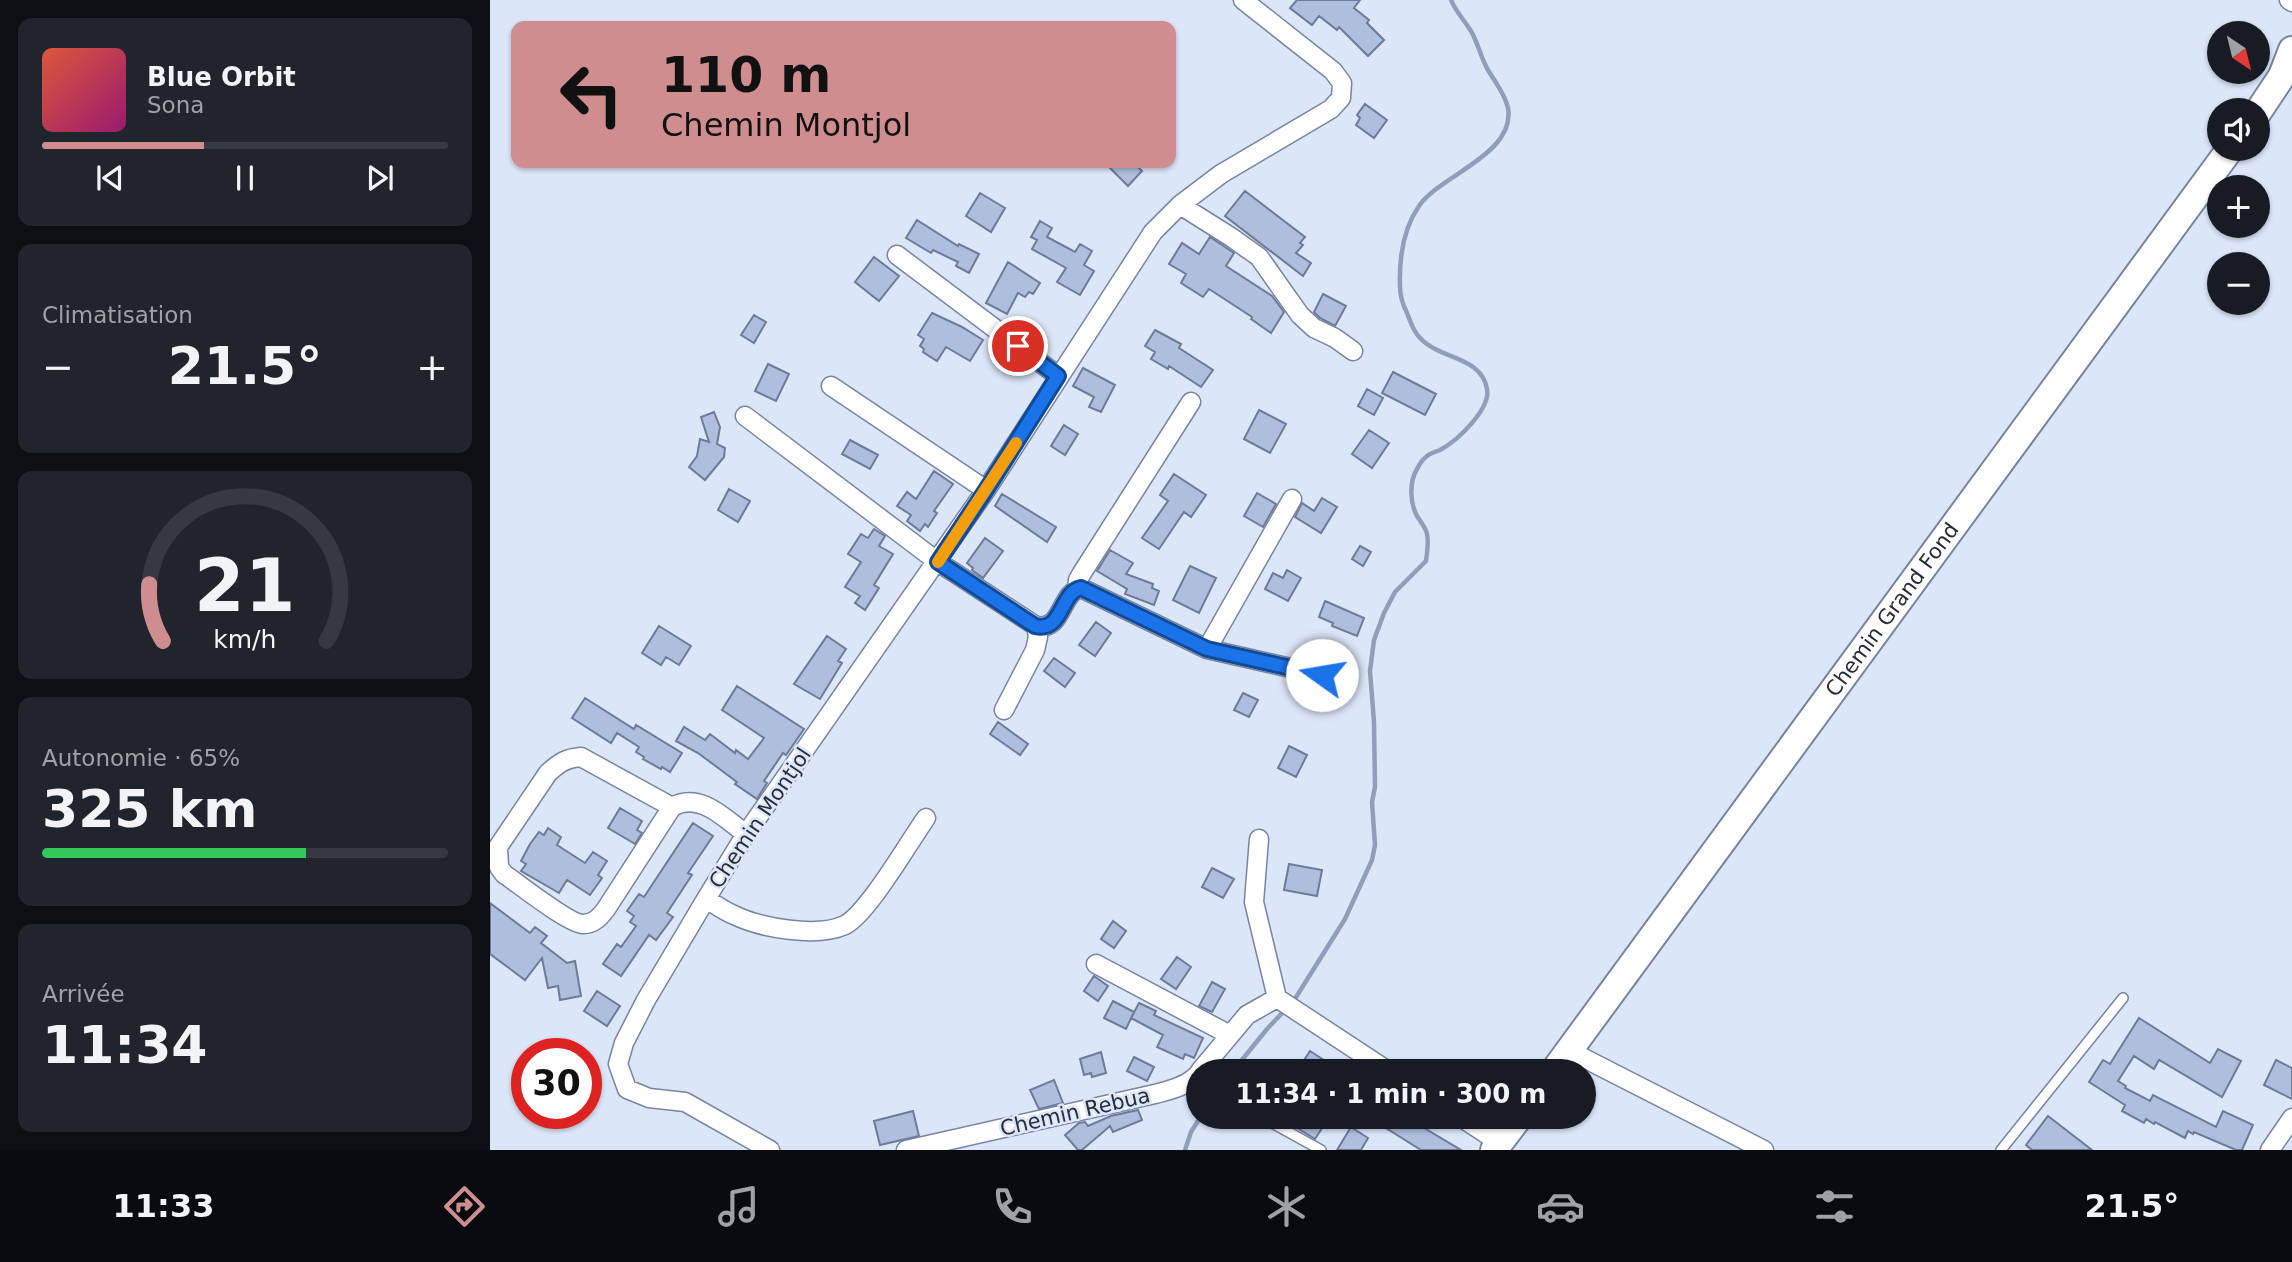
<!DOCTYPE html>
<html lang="fr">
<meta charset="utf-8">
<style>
body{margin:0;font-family:"DejaVu Sans",sans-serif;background:#20242c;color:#f1f3f6;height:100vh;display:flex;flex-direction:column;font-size:26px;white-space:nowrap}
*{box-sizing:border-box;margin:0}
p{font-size:23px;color:#9ea1a6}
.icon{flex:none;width:38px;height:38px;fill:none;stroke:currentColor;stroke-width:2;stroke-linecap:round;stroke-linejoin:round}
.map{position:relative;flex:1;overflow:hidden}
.drawer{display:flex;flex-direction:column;gap:18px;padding:18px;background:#0d0f14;width:490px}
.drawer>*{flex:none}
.hud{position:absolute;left:21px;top:21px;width:665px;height:147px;border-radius:14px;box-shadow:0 2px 5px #0004;background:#cf8d90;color:#111;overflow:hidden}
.needle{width:46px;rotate:145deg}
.tools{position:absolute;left:1717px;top:21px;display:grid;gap:14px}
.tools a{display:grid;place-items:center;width:63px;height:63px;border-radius:50%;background:#171b24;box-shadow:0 2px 5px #0004;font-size:35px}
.speed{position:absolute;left:21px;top:1038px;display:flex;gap:14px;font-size:35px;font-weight:700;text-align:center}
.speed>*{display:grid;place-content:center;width:91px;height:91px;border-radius:50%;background:#171b24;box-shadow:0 2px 5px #0004;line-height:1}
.speed .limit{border:10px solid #d22;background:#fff;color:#111}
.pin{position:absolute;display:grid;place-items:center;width:60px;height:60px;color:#fff;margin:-30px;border:4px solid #fff;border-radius:50%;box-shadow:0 2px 7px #0007}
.me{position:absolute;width:77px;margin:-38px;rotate:283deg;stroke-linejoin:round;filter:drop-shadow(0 0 5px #0008)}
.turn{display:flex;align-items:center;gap:24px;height:147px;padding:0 35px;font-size:32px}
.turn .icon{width:91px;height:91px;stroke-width:2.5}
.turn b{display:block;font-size:49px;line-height:60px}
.big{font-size:52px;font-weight:700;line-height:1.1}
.drawer .widget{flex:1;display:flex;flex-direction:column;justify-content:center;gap:10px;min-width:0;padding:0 24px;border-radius:14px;background:#20242c}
.drawer .dial{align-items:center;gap:0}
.dial svg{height:182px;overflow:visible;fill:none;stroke:#363941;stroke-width:7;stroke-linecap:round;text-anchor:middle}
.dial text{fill:#f1f3f6;stroke:none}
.song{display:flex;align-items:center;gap:21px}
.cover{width:84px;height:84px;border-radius:10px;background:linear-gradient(135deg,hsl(10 70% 55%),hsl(320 70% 35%))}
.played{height:7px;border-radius:4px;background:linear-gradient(90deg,#cf8d90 40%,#363941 40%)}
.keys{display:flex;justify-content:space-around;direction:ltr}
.heat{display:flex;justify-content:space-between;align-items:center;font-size:38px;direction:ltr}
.charge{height:10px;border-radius:5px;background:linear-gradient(90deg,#34c759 65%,#363941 0)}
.trip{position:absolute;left:696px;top:1059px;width:410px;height:70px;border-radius:35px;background:#171b24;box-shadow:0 2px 5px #0004;font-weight:700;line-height:70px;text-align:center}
.menu{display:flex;height:112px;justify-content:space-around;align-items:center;background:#090b0e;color:#9ea1a6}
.menu .icon{width:49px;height:49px}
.menu .on{color:#cf8d90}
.menu b{font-size:32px;color:#f1f3f6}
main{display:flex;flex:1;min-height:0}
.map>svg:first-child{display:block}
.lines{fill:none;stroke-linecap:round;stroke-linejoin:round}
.stream{stroke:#919eb9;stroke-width:4.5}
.building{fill:#afbedd;stroke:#6d7b97;stroke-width:2}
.lane-casing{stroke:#7785a2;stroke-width:12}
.street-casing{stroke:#7785a2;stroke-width:21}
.secondary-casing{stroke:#7785a2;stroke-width:30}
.lane{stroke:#fff;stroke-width:9}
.street{stroke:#fff;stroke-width:18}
.secondary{stroke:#fff;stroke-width:26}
.route-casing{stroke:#114b97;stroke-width:18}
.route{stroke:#1a73e8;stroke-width:12}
.slow{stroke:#f59e0b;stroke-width:12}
.labels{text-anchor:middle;stroke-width:5;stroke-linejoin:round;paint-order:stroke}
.street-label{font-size:21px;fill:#282d39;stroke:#dce6f9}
</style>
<main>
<section class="drawer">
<div class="widget">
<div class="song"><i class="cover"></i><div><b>Blue Orbit</b><p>Sona</p></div></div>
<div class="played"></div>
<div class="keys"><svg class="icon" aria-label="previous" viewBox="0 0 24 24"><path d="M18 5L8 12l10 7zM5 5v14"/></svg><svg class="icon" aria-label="pause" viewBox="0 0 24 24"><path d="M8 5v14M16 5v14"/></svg><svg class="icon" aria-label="next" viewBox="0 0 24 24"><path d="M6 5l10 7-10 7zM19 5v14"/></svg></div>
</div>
<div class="widget"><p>Climatisation</p>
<div class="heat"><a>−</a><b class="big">21.5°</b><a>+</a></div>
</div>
<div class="widget dial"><svg viewBox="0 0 100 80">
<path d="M14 69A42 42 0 1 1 86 69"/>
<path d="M14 69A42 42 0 0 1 8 44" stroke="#cf8d90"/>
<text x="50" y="56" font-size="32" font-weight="700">21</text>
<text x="50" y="72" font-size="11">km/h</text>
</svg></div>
<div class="widget"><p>Autonomie · 65%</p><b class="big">325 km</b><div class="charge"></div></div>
<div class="widget"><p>Arrivée</p><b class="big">11:34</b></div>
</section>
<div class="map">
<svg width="1802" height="1150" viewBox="0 0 1802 1150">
<rect width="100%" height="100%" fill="#dce6f9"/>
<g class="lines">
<path class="stream" d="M803 1002 855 919 882 860 885 845 882 802 885 787 884 722 880 671 884 640 894 613 905 592 936 561C937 553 939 542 937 534 936 528 930 521 927 516 920 503 919 482 927 469 929 465 932 460 936 457 940 453 946 452 950 450 967 441 1001 409 997 389 992 357 951 359 932 340 924 333 921 323 917 313 913 305 910 296 910 287 909 259 913 229 929 206 950 175 1026 154 1018 108 1015 94 1005 82 998 70 991 58 988 43 981 31 974 20 966 12 961 0
M743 1071 777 1029 797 1008
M695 1150 701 1132 711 1116"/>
</g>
<path class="building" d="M807 0H870L864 8 879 20 877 23 894 40 878 56 849 27 847 30 829 16 822 25 800 8Z
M875 104 897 120 884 138 866 125 870 118 867 115Z
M615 163H644L652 171 638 186Z
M755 191 815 237 810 243 813 245 806 253 821 263 813 276 735 216Z
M490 193 515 208 501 232 476 216Z
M427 220 468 246 469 244 489 254 479 273 466 266 468 262 443 250 441 253 416 238Z
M550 221 562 228 557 237 585 252 590 244 602 251 594 265 604 271 590 295 567 282 576 268 542 249 547 240 541 237Z
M720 237 744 253 736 266 782 296 794 312 781 333 761 319 762 317 719 289 713 297 691 283 696 274 679 264 692 243 709 254Z
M384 257 409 276 389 301 365 282Z
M518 262 550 283 543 294 539 292 535 297 528 293 517 314 496 303Z
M833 294 856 306 845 326 830 318 824 312Z
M442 313 472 327 493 340 480 361 456 347 447 361 433 352 434 349 430 346 434 339 428 335Z
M264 315 276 322 264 343 251 335Z
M665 330 691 344 689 348 723 370 711 387 679 366 678 369 661 359 665 352 655 346Z
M278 364 299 374 286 401 265 391Z
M593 368 625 385 611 412 599 407 604 397 583 386Z
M903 372 946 394 935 415 892 393Z
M877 389 893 398 884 415 868 406Z
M769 410 796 424 780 453 754 439Z
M224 412 230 427 227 444 235 448 234 457 215 480 199 467 207 456 210 439 219 442 211 417Z
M574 425 588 434 575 455 561 446Z
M879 430 899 443 882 468 862 454Z
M360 440 388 455 380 469 352 454Z
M444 471 463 484 444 511 447 513 438 527 435 524 430 531 417 521 421 515 407 506 417 492 426 499Z
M684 474 716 495 701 517 694 512 669 549 652 538 678 501 670 495Z
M239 489 260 501 248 522 228 510Z
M767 493 786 504 773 527 754 516Z
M512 494 566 527 557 542 505 506Z
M832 498 847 507 831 533 805 517 812 503 824 511Z
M384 529 395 536 389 546 403 554 384 585 389 588 375 610 365 603 370 596 355 587 371 562 358 554 371 534 378 538Z
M495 538 513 551 493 578 482 570 483 568 477 563Z
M870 546 881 552 873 566 862 559Z
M620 550 643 563 636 574 663 584 662 588 669 591 664 605 635 594 637 589 607 571Z
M700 566 726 578 709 613 683 600Z
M797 570 811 578 798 601 775 589 783 573 793 578Z
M835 601 874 618 867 636 842 626 843 623 829 617Z
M606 622 621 633 605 656 589 645Z
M169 626 201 646 189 665 176 657 171 665 152 653Z
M337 636 356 649 348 661 352 663 330 699 304 684Z
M564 658 585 673 575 687 554 671Z
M247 686 314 729 296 755 293 753 274 781 277 783 267 799 245 784 247 782 208 753 186 741 194 727 215 740 220 734 245 753 246 750 258 759 274 738 232 710Z
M753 693 768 700 759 717 744 710Z
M95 698 144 729 146 725 192 753 180 772 172 767 171 769 153 759 154 757 146 752 149 747 127 733 121 743 82 718Z
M508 722 538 744 530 755 500 734Z
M799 746 817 755 806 777 788 768Z
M130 808 152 821 147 830 152 833 145 844 118 828Z
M203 823 223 836 198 873 202 875 177 913 183 917 166 940 159 935 131 976 113 964 127 944 131 947 146 926 140 922 144 916 137 911 149 894 154 897Z
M58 828 71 837 67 845 95 863 103 852 117 861 108 875 112 878 100 895 77 880 69 893 31 871 36 864 31 861 40 844 49 832 54 835Z
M799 864 832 870 827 896 794 890Z
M722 868 744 879 733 898 712 887Z
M0 903 40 933 45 927 57 936 51 943 77 963 85 961 91 996 70 1000 68 986 58 988 52 958 35 980 0 954Z
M623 921 636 931 624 948 611 939Z
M687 957 701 967 686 989 671 979Z
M604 976 618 986 608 1001 594 991Z
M722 982 735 989 722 1012 709 1006Z
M107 991 130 1006 117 1026 94 1011Z
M623 1001 644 1012 636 1029 614 1018Z
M649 1003 666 1011 664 1015 713 1038 704 1058 695 1054 693 1059 667 1047 673 1035 641 1018Z
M1649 1018 1720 1063 1728 1049 1751 1061 1732 1097 1669 1060 1664 1069 1644 1056 1628 1081 1636 1086 1635 1088 1660 1101 1663 1095 1726 1127 1733 1111 1763 1125 1752 1150H1746L1704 1132 1703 1134 1698 1131 1695 1138 1665 1122 1664 1124 1656 1119 1654 1123 1632 1111 1635 1105 1599 1082 1613 1060 1620 1064Z
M820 1051 837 1062 832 1071H807Z
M611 1052 616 1073 602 1077 601 1073 594 1075 590 1059Z
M644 1057 664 1067 657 1081 637 1071Z
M1786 1060 1802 1068V1099L1774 1085Z
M564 1080 573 1103 549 1109 540 1090Z
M648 1110 652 1120 623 1132 620 1126 592 1150H588L575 1135 589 1123 595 1122 598 1126 621 1116Z
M423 1111 429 1136 390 1145 384 1121Z
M788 1116H840L825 1139Z
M897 1116H931L926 1123 971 1150H931L891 1125Z
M1558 1116 1602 1150H1542L1536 1145Z
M861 1127 878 1138 871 1150H847Z"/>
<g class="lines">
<defs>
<path id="lane" d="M771 1117 831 1150
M1511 1150 1633 998"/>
<path id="street" d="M1799 0 1802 2
M690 205 741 237 769 257 810 315 824 328 845 338 863 351
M407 255 568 376
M341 386 496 490
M255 416 448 562 546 626C573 632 570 592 591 588L717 649 832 675
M587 588 588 580 592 573 701 402
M717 649 802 499
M514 710 545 650 548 637 546 626
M182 807 91 757C76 758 69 763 58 773L8 847 9 867 14 874C29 884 79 924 93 924 104 924 110 917 116 909L182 807C210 791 235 819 256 834
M769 839 764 902 787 998
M216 899C225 904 234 911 244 915 271 928 327 938 355 925 378 913 419 842 436 818
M606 964 740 1035
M1078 1050 1274 1150
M710 1071 757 1015 787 998 898 1071
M969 1116 1010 1143
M280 1150 195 1102 159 1098 137 1089 128 1064 134 1043 156 1000 216 899 256 834 496 490 663 232 690 205 731 174 841 109 851 98 852 83 843 71 753 0
M416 1150 665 1094C680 1090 698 1086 709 1073
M1780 1150 1802 1118"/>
<g id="secondary">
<path d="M1768 112 1792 76 1802 50"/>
<path id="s1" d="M1064 1071 1740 149"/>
<path d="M1004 1150 1030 1116"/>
</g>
</defs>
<use href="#lane" class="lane-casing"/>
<use href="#street" class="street-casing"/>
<use href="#secondary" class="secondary-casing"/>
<use href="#lane" class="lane"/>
<use href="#street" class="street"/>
<use href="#secondary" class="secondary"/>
</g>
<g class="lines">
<defs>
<path id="route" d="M528 346 568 376 496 490 448 562 545 626C573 633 570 592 591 588L717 649 832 675"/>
</defs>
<use href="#route" class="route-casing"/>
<use href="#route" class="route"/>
<path class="slow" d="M448 562 526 443"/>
</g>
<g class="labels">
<g class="street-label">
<text dy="7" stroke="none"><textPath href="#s1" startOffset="572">Chemin Grand Fond</textPath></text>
<text transform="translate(270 818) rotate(-56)" y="7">Chemin Montjol</text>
<text transform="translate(585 1112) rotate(-13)" y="7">Chemin Rebua</text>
</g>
</g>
</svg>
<div class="tools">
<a><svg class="needle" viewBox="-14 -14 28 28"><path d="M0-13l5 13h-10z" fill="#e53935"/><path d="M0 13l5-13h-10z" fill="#9ea1a6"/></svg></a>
<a><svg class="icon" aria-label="sound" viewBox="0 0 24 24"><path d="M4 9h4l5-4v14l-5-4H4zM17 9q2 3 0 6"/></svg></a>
<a>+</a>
<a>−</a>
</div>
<div class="speed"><div class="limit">30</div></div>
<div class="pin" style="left:528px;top:346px;background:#d93025"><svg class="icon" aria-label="arrive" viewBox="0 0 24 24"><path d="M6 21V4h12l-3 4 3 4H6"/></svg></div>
<svg class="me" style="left:832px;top:675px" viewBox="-20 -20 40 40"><circle r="19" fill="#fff"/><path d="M0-13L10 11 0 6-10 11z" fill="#1a73e8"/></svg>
<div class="trip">11:34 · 1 min · 300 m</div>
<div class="hud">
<div class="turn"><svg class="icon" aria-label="left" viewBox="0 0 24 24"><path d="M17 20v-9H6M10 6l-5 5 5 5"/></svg><div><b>110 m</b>Chemin Montjol</div></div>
</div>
</div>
</main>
<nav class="menu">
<b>11:33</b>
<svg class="icon on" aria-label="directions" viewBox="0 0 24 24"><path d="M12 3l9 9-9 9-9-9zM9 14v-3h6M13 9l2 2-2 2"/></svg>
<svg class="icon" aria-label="music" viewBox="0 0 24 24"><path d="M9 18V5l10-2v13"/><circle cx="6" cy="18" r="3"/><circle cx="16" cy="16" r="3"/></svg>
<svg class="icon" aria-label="phone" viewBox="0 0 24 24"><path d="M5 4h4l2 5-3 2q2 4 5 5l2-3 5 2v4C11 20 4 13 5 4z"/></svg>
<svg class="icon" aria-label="climate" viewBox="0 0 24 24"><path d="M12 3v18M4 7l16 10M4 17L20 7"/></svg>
<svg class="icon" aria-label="car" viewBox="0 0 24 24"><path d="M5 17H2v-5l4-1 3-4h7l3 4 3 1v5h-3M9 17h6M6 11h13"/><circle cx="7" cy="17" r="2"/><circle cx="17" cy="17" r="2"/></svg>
<svg class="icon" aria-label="filters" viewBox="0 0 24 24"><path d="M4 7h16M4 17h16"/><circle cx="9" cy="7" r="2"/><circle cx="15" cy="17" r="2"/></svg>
<b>21.5°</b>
</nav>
